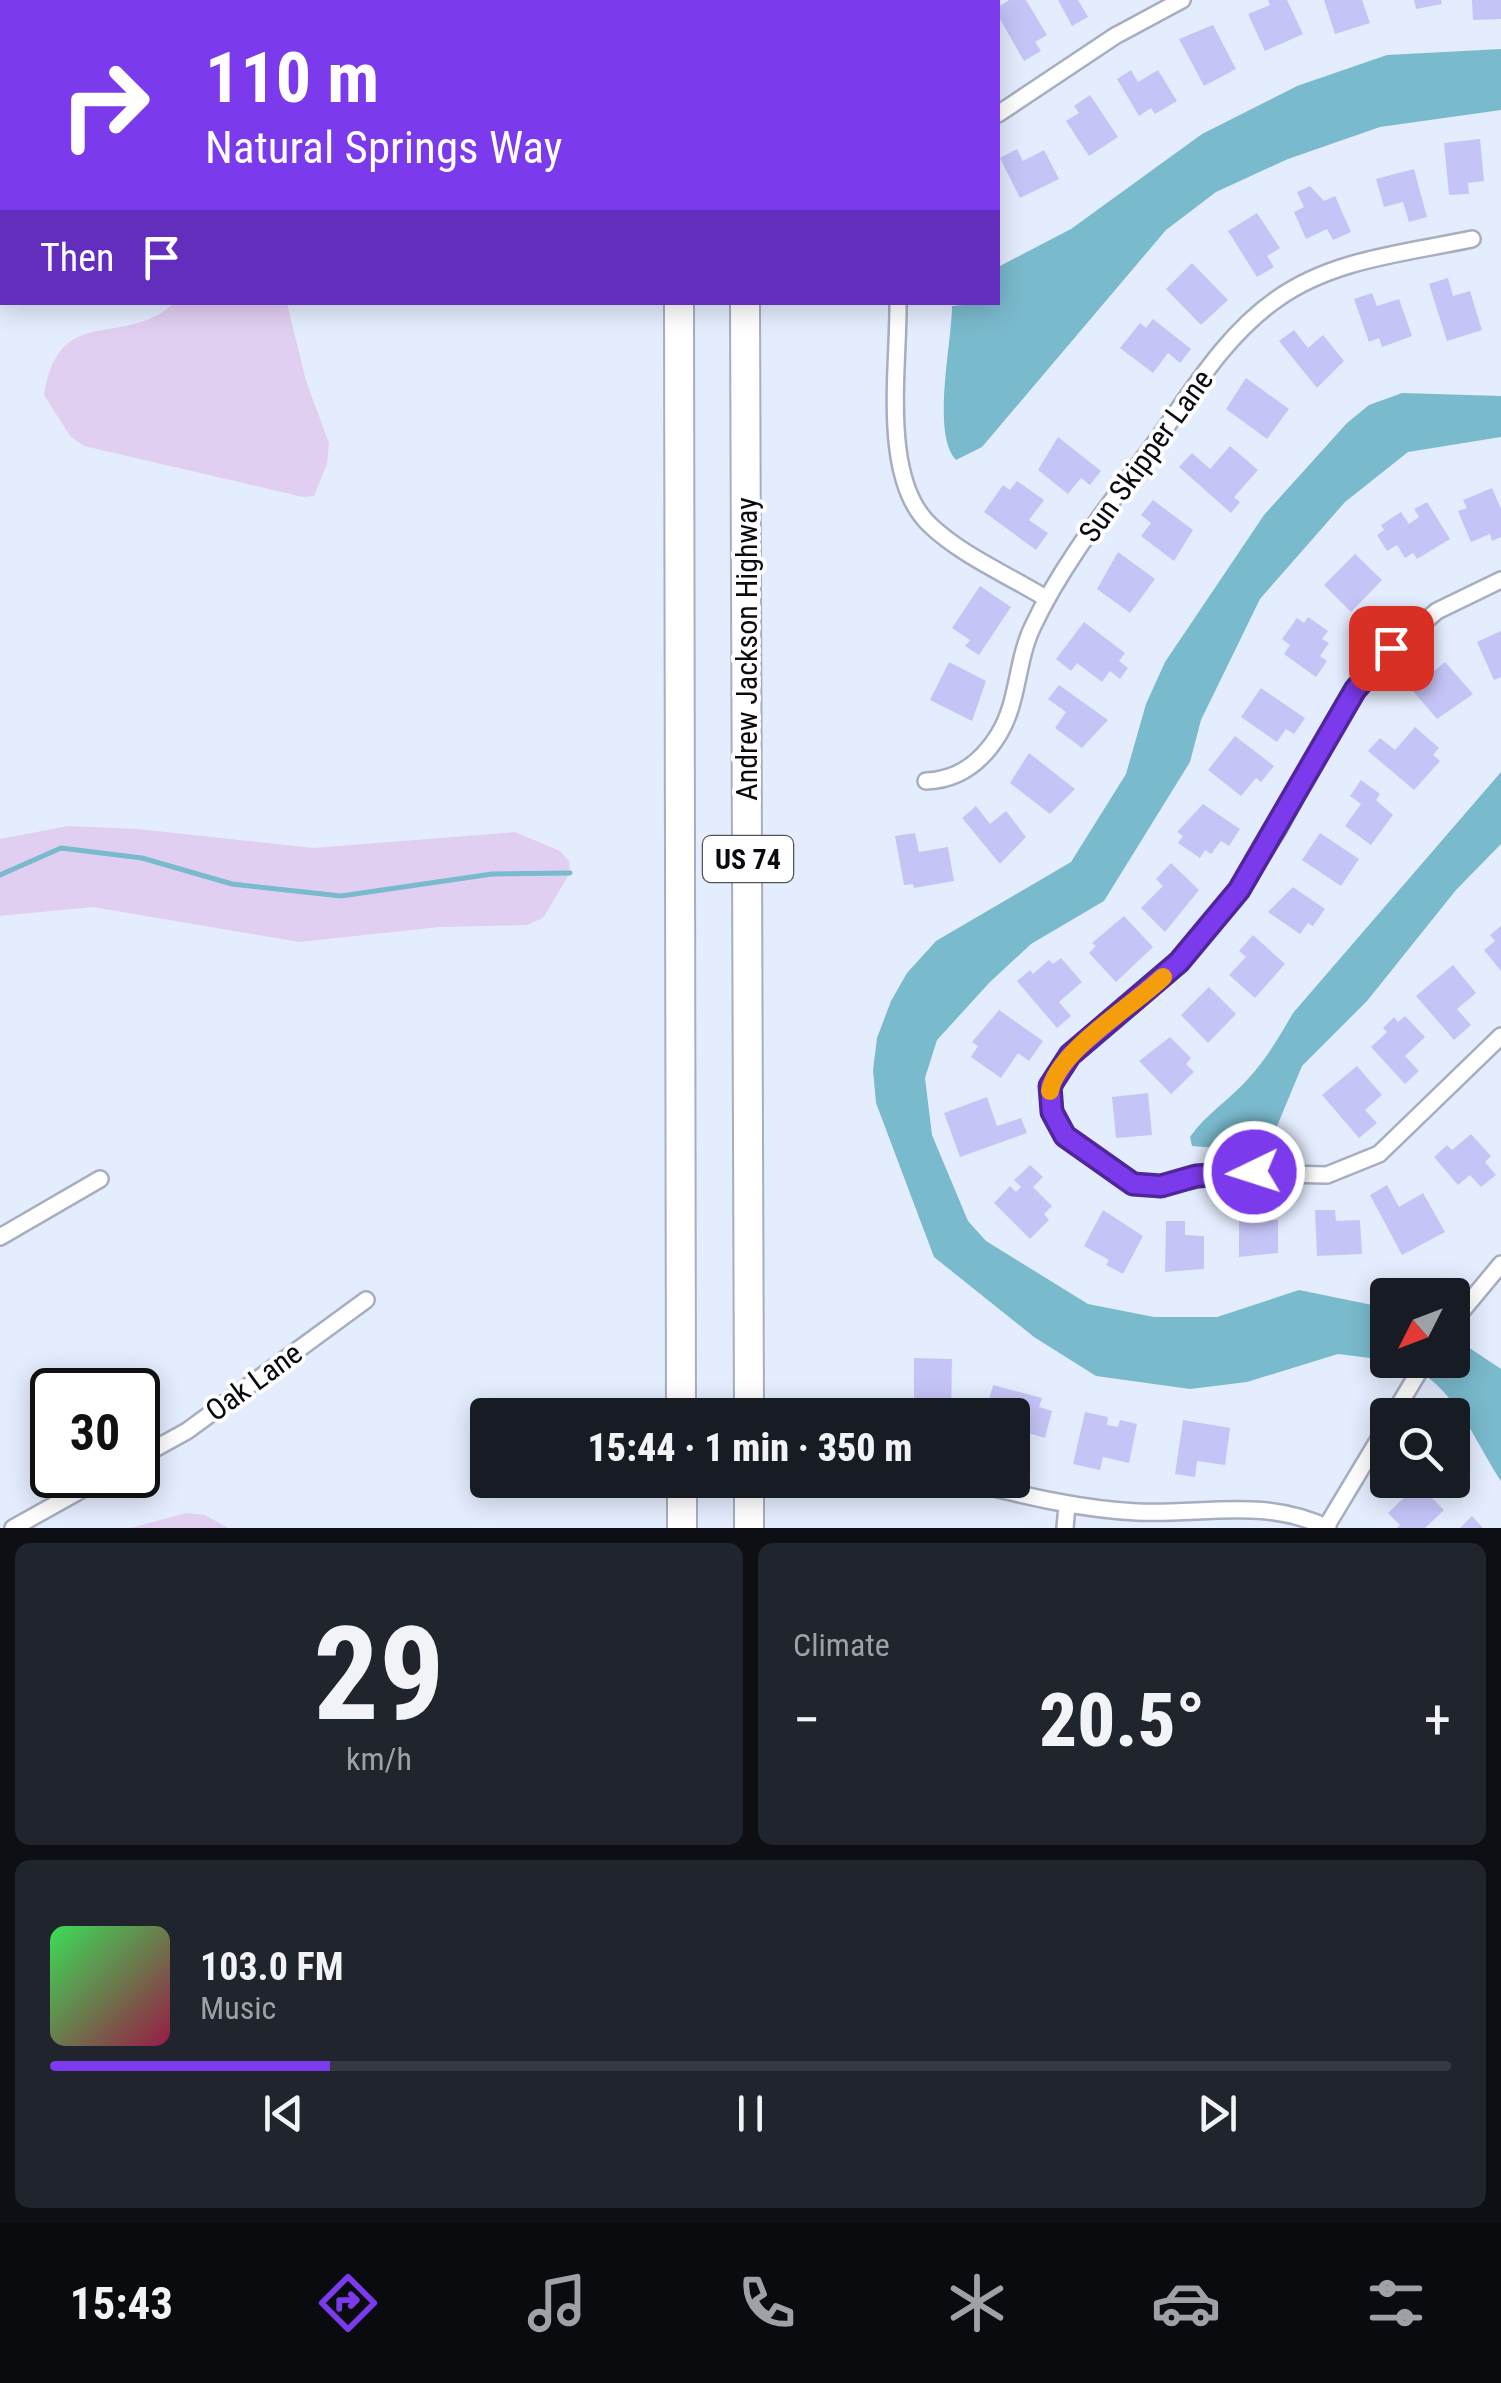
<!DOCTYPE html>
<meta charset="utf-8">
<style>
body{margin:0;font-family:"Roboto Condensed",sans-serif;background:#20242c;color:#f1f3f6;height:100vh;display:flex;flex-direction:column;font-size:38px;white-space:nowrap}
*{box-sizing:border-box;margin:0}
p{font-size:32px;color:#9ea1a6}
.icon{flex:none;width:55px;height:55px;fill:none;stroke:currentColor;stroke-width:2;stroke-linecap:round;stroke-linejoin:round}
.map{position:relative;height:1528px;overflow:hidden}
.panel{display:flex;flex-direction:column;gap:15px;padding:15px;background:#0d0f14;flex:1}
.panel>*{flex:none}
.guide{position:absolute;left:0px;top:0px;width:1000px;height:305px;box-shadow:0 5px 25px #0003;background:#7c3aed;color:#fff;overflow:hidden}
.needle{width:65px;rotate:228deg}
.tools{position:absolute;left:1370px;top:1278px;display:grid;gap:20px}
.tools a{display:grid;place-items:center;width:100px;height:100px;border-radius:10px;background:#171b24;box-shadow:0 5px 25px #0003;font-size:50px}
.speed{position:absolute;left:30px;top:1368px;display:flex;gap:20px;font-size:50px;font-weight:700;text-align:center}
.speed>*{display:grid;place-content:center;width:130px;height:130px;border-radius:50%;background:#171b24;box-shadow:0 5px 25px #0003;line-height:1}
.speed .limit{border:5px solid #111;border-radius:15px;background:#fff;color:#111}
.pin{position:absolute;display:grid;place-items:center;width:85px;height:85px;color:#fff;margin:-42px;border-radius:20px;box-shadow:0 5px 15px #0006}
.me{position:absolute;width:110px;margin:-55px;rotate:266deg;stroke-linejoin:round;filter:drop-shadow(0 0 8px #0008)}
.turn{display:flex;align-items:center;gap:35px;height:210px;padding:0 40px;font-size:45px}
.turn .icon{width:130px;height:130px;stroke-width:2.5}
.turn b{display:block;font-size:70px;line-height:85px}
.then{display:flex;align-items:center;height:95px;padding:0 40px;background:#0003;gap:20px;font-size:38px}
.big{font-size:75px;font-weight:800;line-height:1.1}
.panel .tile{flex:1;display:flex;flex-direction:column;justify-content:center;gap:15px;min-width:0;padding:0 35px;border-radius:15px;background:#20242c}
.panel .dial{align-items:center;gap:0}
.dial b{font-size:130px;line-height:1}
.song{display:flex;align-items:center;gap:30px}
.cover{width:120px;height:120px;border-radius:15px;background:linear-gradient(135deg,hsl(130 70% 55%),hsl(340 70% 35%))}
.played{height:10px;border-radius:5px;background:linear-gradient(90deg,#7c3aed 20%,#363941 20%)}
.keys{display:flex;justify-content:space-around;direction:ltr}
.heat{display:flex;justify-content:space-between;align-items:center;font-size:55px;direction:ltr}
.panel .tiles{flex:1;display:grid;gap:15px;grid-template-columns:1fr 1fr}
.tile:last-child{grid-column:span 2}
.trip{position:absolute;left:470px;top:1398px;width:560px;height:100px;border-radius:10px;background:#171b24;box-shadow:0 5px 25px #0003;font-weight:800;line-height:100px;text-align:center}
.menu{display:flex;height:160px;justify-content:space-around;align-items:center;background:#090b0e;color:#9ea1a6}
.menu .icon{width:70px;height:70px}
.menu .selected{color:#7c3aed}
.menu b{font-size:45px;color:#f1f3f6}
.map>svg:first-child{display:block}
.green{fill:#e1cff1}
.water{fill:#7abacd}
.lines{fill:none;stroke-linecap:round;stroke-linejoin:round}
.stream{stroke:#7abacd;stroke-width:5}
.building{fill:#c5c4f7}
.street-casing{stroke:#a6aebf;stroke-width:20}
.highway-casing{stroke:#a6aebf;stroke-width:32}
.street{stroke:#fff;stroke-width:15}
.highway{stroke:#fff;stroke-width:28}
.route-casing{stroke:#51269a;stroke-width:25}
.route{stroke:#7c3aed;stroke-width:18}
.slow{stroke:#f59e0b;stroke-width:18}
.labels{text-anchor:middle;stroke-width:8;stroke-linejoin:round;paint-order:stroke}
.shield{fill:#fff;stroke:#535458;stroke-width:2.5}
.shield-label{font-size:28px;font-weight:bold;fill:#090b11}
.street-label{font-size:30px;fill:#090b11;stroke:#fff}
</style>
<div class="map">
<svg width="1501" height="1528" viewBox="0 0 1501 1528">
<rect width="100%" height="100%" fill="#e4edfe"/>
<path class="green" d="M174 303H287L306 381 329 443 327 464 314 496 303 497 84 446 70 436 44 395C59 301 123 350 174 303Z
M68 826 138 829 313 848 515 832 560 851 569 861 570 873 543 918 527 925 440 927 299 942 93 907 0 916V839Z
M186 1513 205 1515 228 1528H131Z"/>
<path class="water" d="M1501 49V110L1380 127 1288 159 1216 192 1166 230 982 447 956 460C931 435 952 342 952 306L998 302V267L1071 229 1202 134 1297 86 1387 55Z
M1402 393 1501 396V437L1408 452 1345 502 1260 599 1201 720 1190 762 1104 901 1031 944 990 982 937 1040 925 1078 932 1135 968 1221 986 1241 1088 1304 1154 1317H1217L1299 1290 1387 1308V1360L1338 1354 1247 1382 1190 1389 1096 1376 1034 1337 934 1257 876 1103 873 1070 877 1038 891 1001 907 973 936 941 1071 862 1126 774 1146 704 1165 662 1264 515 1347 423 1369 405Z
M1501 772V844L1456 890 1367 1001 1302 1066 1275 1131 1261 1142 1218 1148 1192 1146 1190 1137C1206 1114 1228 1101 1247 1080 1266 1060 1279 1037 1293 1013Z
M1453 1337 1501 1369V1481C1470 1434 1451 1373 1389 1360H1452Z"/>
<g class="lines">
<path class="stream" d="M0 875 61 848 142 858 232 884 341 896 492 874 570 873"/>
</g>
<path class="building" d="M1009 0H1026L1047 35 1035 42 1041 51 1024 61 998 16V7Z
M1058 0H1078L1088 17 1072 26Z
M1268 0H1287L1303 34 1265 51 1248 14 1270 5Z
M1324 0H1362L1370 23 1335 34Z
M1414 0H1441L1442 4 1416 9Z
M1472 0H1501V19L1473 20Z
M1213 25 1236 69 1204 86 1179 39Z
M1131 70 1138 82 1158 70 1177 101 1155 114 1151 108 1139 116 1117 79Z
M1090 95 1118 137 1089 156 1066 121 1079 113 1074 106Z
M1480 139 1484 181 1468 183 1469 194 1449 195 1444 143Z
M1017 149 1023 161 1044 150 1059 179 1020 198 1000 158Z
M1414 169 1427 217 1409 222 1403 202 1384 207 1376 179Z
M1310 186 1324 201 1335 196 1351 232 1333 240 1327 229 1306 239 1294 212 1304 207 1297 192Z
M1257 213 1280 248 1267 256 1274 267 1257 277 1228 231Z
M1192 263 1228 300 1201 325 1166 289Z
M1448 278 1453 296 1470 291 1482 330 1447 341 1429 284Z
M1372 293 1377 306 1399 299 1412 336 1382 347 1379 338 1369 342 1354 299Z
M1153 319 1191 349 1180 363 1168 353 1153 373 1120 348 1140 323 1146 328Z
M1294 330 1308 348 1323 335 1344 361 1317 388 1279 341Z
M1246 378 1289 409 1267 439 1226 409Z
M1058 437 1101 471 1090 485 1081 478 1068 494 1038 470Z
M1230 446 1258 470 1234 497 1240 502 1231 513 1179 467 1192 453 1210 469Z
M1017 481 1044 500 1029 520 1048 533 1036 550 984 512 1003 485 1010 490Z
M1492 488 1501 509V537L1492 541 1490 534 1471 542 1458 511 1467 508 1463 500Z
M1153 500 1193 530 1174 561 1141 536 1151 523 1141 515Z
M1427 502 1450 539 1417 559 1413 553 1405 558 1397 545 1387 551 1377 535 1384 530 1381 525 1401 512 1409 524 1419 517 1414 509Z
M1118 552 1155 579 1130 613 1097 589Z
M1355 554 1382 580 1351 612 1324 585Z
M980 586 1011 607 979 655 965 646 970 640 952 628Z
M1308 617 1328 631 1322 639 1329 643 1320 656 1327 661 1316 677 1284 654 1290 645 1282 639 1297 618 1304 623Z
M1084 622 1125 653 1119 661 1128 668 1120 679 1110 671 1102 682 1077 663 1071 671 1056 659Z
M1501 631V677L1494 680 1477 642Z
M949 662 986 681 972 721 930 700Z
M1445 662 1473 694 1437 719 1412 690Z
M1059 685 1108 720 1082 748 1055 728 1066 712 1048 699Z
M1261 688 1305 718 1294 734 1286 729 1277 742 1241 717Z
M1415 727 1439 748 1433 755 1440 761 1414 790 1368 751 1380 738 1395 750Z
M1235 736 1274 766 1261 782 1256 778 1241 796 1208 770Z
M1029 753 1075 789 1050 814 1010 783Z
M1361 780 1380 794 1376 800 1393 815 1371 845 1345 826 1361 804 1350 796Z
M1203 804 1240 829 1229 846 1221 841 1211 854 1205 850 1200 858 1178 843 1183 836 1177 832Z
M976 806 990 824 1006 811 1026 837 1000 864 962 818Z
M915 833 919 852 948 847 954 881 914 888 913 884 904 885 895 836Z
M1320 833 1359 859 1341 886 1302 860Z
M1171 863 1199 890 1165 932 1141 908 1163 886 1156 879Z
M1293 887 1325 909 1313 926 1308 923 1300 934 1268 912Z
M1124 916 1153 947 1116 982 1089 953 1096 946 1092 943Z
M1501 926V971L1484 950 1495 941 1490 935Z
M1253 935 1285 964 1255 998 1229 975 1246 957 1239 951Z
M1061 958 1082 982 1059 1002 1071 1016 1057 1028 1017 981 1030 970 1033 974 1049 960 1053 964Z
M1453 965 1476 993 1457 1009 1471 1025 1454 1040 1416 996Z
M1209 987 1236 1014 1208 1043 1181 1015Z
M999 1010 1043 1041 1029 1061 1018 1053 1001 1078 971 1057 978 1046 972 1042Z
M1405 1016 1425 1037 1405 1056 1419 1071 1405 1084 1371 1047 1387 1032 1383 1028 1394 1017 1398 1022Z
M1170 1037 1191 1058 1186 1064 1194 1072 1171 1094 1139 1061Z
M1357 1066 1382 1095 1365 1110 1377 1123 1359 1138 1322 1095Z
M1148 1093 1152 1135 1116 1138 1112 1097Z
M987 1097 997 1126 1021 1118 1027 1133 960 1157 944 1113Z
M1471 1134 1491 1156 1485 1162 1496 1175 1481 1187 1470 1175 1458 1185 1434 1157 1447 1145 1452 1150Z
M1030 1165 1043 1177 1033 1187 1052 1206 1044 1214 1049 1220 1030 1239 994 1203 1010 1186 1016 1192 1021 1187 1014 1180Z
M1387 1185 1399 1207 1423 1193 1445 1232 1402 1255 1370 1195Z
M1239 1206H1257V1220H1278V1253L1239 1257Z
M1103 1210 1143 1236 1123 1274 1106 1265 1109 1260 1084 1246Z
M1315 1210H1335L1336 1221 1360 1220 1362 1254 1317 1256Z
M1166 1221H1185V1235L1204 1236V1269L1165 1272Z
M914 1358 952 1359 951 1415H932V1406H914Z
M993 1385 1042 1398 1039 1407 1052 1411 1045 1438 1012 1428V1415H985Z
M1085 1412 1108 1417 1107 1425 1118 1427 1120 1420 1137 1424 1129 1463 1103 1457 1100 1470 1073 1464Z
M1183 1420 1230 1428 1225 1465 1197 1461 1195 1477 1175 1474Z
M1418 1484 1444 1510 1425 1528H1397L1400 1525 1388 1513Z
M1472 1516 1483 1528H1460Z"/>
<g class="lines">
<defs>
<path id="street" d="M881 0V2
M998 114 1115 36 1182 0
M898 302C899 367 880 478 930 525 961 555 1010 576 1047 599
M1501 580 1437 611 1378 661 1343 709 1279 828 1239 890 1161 980 1061 1065 1049 1100 1065 1135 1133 1184 1161 1186 1230 1173 1327 1175 1379 1154 1501 1036
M926 781C958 780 982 762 999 734 1019 701 1016 661 1033 626 1064 560 1112 502 1155 443 1191 393 1225 335 1277 299 1333 259 1406 253 1472 239
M0 1237 100 1179
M1452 1323 1501 1264
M1393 1415 1426 1360
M138 1458 187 1431 366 1300
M960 1480C1019 1494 1076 1509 1137 1512 1204 1515 1264 1497 1328 1528
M1326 1527 1388 1424
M13 1528 108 1475
M1065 1528 1067 1505"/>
<path id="highway" d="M661 0V2
M727 0V2
M679 302 681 1415
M745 302 749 1415
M682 1480V1528
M749 1528V1480"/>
</defs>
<use href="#street" class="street-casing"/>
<use href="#highway" class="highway-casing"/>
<use href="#street" class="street"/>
<use href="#highway" class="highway"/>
</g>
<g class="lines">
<defs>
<path id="route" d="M1254 1172 1196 1176 1161 1186 1133 1184 1065 1136 1052 1112 1050 1086 1070 1055 1179 962 1239 890 1355 690 1391 648"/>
</defs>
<use href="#route" class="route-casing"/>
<use href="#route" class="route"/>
<path class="slow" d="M1050 1091C1057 1051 1133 1006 1163 977"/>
</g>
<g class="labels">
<rect class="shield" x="703" y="836" width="90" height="46" rx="8"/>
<g class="shield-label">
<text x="748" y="869">US 74</text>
</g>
<g class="street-label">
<text transform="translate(1146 456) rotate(-54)" y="10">Sun Skipper Lane</text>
<text transform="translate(747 649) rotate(-90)" y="10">Andrew Jackson Highway</text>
<text transform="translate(254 1382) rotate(-36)" y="10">Oak Lane</text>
</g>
</g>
</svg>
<div class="tools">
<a><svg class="needle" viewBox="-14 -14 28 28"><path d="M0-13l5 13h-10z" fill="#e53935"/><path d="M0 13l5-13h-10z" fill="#9ea1a6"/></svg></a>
<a><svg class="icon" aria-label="search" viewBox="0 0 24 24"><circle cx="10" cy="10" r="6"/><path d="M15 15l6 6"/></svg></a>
</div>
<div class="speed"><div class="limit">30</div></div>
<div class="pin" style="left:1391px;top:648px;background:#d93025"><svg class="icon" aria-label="arrive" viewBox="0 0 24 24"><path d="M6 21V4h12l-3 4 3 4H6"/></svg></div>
<svg class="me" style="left:1254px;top:1172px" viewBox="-20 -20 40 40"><circle r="17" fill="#7c3aed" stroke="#fff" stroke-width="3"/><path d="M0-11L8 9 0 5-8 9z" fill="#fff"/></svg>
<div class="trip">15:44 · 1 min · 350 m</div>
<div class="guide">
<div class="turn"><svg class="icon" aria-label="right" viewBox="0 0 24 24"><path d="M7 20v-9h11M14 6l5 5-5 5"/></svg><div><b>110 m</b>Natural Springs Way</div></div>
<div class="then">Then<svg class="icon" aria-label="arrive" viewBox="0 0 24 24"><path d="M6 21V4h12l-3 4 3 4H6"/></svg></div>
</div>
</div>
<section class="panel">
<div class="tiles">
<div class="tile dial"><b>29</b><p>km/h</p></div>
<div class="tile"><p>Climate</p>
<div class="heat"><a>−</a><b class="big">20.5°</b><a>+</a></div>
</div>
<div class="tile">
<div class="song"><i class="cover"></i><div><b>103.0 FM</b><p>Music</p></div></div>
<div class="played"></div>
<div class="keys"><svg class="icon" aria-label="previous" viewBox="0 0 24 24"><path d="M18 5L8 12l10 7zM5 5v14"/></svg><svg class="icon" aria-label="pause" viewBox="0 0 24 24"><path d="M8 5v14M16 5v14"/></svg><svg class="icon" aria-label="next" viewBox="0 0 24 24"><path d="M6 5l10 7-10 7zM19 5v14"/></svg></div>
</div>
</div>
</section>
<nav class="menu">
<b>15:43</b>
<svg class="icon selected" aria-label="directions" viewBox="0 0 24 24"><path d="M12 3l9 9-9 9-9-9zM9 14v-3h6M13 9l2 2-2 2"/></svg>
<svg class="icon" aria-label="music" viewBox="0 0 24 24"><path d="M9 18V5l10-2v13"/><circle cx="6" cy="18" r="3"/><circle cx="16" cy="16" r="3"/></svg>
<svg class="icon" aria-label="phone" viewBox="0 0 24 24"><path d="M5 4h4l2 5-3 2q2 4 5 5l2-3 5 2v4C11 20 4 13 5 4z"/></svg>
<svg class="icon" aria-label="climate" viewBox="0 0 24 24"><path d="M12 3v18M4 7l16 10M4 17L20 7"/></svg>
<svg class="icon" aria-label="car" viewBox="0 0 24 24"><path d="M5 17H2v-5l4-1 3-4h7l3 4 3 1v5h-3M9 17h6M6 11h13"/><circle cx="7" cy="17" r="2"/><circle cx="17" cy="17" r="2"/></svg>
<svg class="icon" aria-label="filters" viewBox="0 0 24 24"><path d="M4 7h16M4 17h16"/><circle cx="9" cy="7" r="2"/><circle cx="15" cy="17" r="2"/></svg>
</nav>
